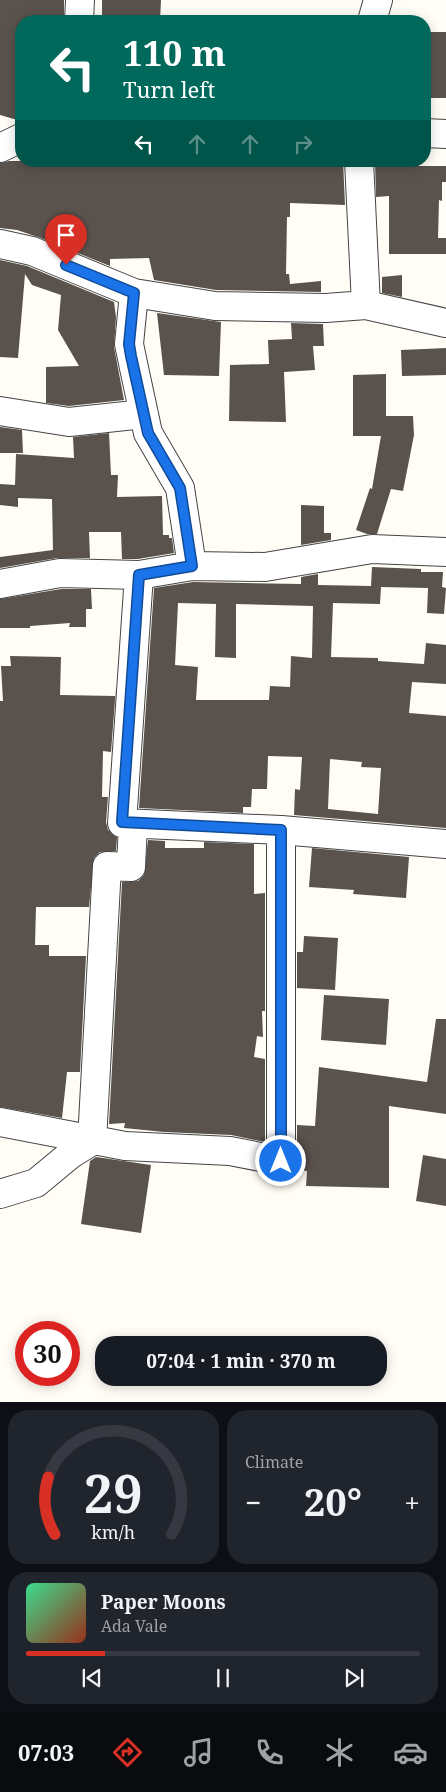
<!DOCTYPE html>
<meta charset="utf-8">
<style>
body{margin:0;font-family:"Noto Serif",serif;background:#20242c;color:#f1f3f6;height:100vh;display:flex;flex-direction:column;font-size:19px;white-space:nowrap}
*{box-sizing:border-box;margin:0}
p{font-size:16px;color:#9ea1a6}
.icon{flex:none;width:28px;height:28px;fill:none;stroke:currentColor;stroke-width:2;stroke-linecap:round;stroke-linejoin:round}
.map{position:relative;height:1402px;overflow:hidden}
.details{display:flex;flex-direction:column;gap:8px;padding:8px;background:#0d0f14;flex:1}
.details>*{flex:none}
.banner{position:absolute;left:15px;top:15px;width:416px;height:152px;border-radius:20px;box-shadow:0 2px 12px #0003;background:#00695c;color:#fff;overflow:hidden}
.speed{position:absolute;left:15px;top:1321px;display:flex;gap:10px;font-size:25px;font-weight:700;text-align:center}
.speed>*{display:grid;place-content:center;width:65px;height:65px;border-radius:50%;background:#171b24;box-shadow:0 2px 12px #0003;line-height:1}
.speed .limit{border:8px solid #d22;background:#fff;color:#111}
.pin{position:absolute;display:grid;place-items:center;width:42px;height:42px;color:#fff;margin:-51px -21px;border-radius:50% 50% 50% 0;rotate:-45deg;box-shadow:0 0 5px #0007}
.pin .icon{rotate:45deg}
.me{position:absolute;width:55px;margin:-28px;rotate:0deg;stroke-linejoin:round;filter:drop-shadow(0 0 4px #0008)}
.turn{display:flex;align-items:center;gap:18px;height:105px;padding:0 25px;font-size:22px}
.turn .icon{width:65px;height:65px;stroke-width:2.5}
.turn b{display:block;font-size:35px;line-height:42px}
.lanes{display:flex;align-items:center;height:48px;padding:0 25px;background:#0003;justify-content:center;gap:25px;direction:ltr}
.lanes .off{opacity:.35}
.big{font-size:38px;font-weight:700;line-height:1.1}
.details .tile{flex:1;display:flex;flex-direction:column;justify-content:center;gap:8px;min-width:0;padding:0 18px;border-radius:20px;background:#20242c}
.details .dial{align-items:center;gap:0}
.dial svg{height:130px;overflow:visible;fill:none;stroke:#363941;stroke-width:7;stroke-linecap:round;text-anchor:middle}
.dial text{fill:#f1f3f6;stroke:none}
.song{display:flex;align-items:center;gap:15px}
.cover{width:60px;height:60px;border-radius:8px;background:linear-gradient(135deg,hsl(150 70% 55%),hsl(10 70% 35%))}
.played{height:5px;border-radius:2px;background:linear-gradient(90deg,#d93025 20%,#363941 20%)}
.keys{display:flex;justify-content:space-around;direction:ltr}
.heat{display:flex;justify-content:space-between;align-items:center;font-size:28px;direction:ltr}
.details .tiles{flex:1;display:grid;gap:8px;grid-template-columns:1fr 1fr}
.tile:last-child{grid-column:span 2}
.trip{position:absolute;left:95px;top:1336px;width:292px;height:50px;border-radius:20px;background:#171b24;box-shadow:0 2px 12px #0003;font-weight:700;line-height:50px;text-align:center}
.dock{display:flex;height:80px;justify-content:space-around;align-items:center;background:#090b0e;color:#9ea1a6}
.dock .icon{width:35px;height:35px}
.dock .active{color:#d93025}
.dock b{font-size:22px;color:#f1f3f6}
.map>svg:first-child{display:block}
.building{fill:#5a524d;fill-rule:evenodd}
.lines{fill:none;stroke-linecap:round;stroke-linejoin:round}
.minor-casing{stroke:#444;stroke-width:30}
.minor{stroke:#fff;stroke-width:28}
.route-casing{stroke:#114b97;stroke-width:12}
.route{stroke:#1a73e8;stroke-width:9}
</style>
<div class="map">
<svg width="446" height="1402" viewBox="0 0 446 1402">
<rect width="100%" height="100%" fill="#fffdf5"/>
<path class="building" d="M0 0H64V21H21V121L0 115Z
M102 0H161L160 21H102Z
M425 32H446V98H425Z
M9 161H343L345 205 290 203V217H287L286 274H289L290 284 321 281V292L216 290 154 280 149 258 110 259V266L38 237 17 230 0 228V163Z
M375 161H419V166H446V182H442V201L439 200 438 238H446V254H389V196L376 197Z
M0 260 27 266 114 302 116 317 114 347 124 400 69 406 46 403V367L79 366 58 330 61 295 32 285 25 274 18 358 0 357Z
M402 275V297L382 293V277Z
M157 313 221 322 219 376 164 375Z
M291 323 323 324 324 346H313L315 370 284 372 286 422 229 421 230 365 269 364 268 340 292 339Z
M446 348V375L402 376 401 350Z
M386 374V416H413L414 435 403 491 391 489 377 534H367L356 530 370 488 372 489 381 436H353V375Z
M0 427 22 430 23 453H0Z
M109 433 111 475H118L117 497 162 496 163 535H169V538H172L174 553 138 559H122L121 532H89L90 558H57L0 568V557L53 550 52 499 18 498V507L0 505V484L15 485 16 454 74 458 73 437Z
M301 505 324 506V533H331V540L301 545Z
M372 567 421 569V572H443L442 587 446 588 444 614 427 613 428 588 381 587 380 604 333 603 331 657 378 658V661L424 664 426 643 446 645V684L412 682 409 713 446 716V828L294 815 295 789 300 790 302 757 268 756 267 789H252L251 807H243V813L139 808 154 588 193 582 301 584V577L318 574V585L371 586ZM178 603 216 604 215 657 236 658V604L313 606 312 658 291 656 290 687 270 686 269 700H196L198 667 175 665ZM330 759 362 762 361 767 381 768 378 814 328 809Z
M61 589H91L92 609H86V627H69L70 623 30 626V628H0V599Z
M10 656 61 657 60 695 115 696 116 687 111 752 103 751 102 797H108L106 822 108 830 117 837 116 851 100 852 94 858 89 907H36L35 945H49V956H86L80 1072H67L62 1118 0 1107V701H3L1 666H11Z
M148 840 165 841V848H204V842L254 844V894L265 893V1011H262L263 1037 257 1036 254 1057 265 1059V1142L231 1135 164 1132 124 1128 125 1123 109 1124 122 882 138 881 144 875Z
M312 848 409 857 406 898 353 894 354 890 309 887Z
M304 936 338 938 335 990 297 988V952H303Z
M324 995 389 999 386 1045 321 1040Z
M436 1019H446V1114L389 1106V1188L306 1186 307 1171 294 1170 297 1161V1125L315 1126 319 1067 427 1082Z
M423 1155 446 1159V1206L416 1201Z
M96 1157 151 1165 141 1233 81 1224 90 1161Z"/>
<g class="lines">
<defs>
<path id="minor" d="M79 21 80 0
M372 21 378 0
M425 133 446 134
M0 148 21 138
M359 161 366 305
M0 244 32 251 134 293 215 306 326 308 366 305 446 323
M134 293 129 344 134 368 148 433 180 488 192 566
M0 411 69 422 144 414
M139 575 122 823 281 830 446 844
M0 584 60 573 139 575 192 566 265 567 372 549 446 552
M0 1122 125 1146 230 1151 281 1161V830
M0 1194 36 1183 71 1154 92 1141 107 866 131 867 133 823"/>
</defs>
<use href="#minor" class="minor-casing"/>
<use href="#minor" class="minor"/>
</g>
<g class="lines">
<defs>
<path id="route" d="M66 265 134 293 129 344 131 356 148 433 180 488 192 566 139 575 122 822 281 830V1161"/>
</defs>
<use href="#route" class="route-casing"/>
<use href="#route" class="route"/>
</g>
</svg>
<div class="speed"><div class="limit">30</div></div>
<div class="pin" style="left:66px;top:265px;background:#d93025"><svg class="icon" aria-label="arrive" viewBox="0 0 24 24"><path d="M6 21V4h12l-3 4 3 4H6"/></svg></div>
<svg class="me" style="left:281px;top:1161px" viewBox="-20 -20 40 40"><circle r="17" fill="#1a73e8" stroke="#fff" stroke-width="3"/><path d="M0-11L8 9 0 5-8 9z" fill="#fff"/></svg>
<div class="trip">07:04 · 1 min · 370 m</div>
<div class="banner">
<div class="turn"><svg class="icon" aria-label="left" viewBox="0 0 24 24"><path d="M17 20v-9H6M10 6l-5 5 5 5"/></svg><div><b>110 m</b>Turn left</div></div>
<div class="lanes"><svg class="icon" aria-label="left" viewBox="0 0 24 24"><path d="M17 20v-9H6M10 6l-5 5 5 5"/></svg><svg class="icon off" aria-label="ahead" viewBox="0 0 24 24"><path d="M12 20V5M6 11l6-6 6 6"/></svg><svg class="icon off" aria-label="ahead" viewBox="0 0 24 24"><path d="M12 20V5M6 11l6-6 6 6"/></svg><svg class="icon off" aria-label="right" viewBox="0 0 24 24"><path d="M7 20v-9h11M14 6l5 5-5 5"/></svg></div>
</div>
</div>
<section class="details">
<div class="tiles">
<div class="tile dial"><svg viewBox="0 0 100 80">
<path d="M14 69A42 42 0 1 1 86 69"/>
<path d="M14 69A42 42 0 0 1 10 34" stroke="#d93025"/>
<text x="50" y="56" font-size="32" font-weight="700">29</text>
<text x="50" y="72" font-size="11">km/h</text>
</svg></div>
<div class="tile"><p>Climate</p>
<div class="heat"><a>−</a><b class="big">20°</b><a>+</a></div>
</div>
<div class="tile">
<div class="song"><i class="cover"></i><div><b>Paper Moons</b><p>Ada Vale</p></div></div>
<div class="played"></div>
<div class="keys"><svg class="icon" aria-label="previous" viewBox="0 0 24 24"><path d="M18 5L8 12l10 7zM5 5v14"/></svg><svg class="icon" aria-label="pause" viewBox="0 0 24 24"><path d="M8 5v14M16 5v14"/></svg><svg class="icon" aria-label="next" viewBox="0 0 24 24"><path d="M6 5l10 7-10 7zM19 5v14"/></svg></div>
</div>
</div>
</section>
<nav class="dock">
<b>07:03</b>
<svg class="icon active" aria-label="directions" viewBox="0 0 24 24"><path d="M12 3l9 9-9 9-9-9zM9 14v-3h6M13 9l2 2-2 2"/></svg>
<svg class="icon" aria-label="music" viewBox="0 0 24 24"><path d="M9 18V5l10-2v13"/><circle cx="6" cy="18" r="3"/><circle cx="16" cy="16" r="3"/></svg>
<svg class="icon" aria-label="phone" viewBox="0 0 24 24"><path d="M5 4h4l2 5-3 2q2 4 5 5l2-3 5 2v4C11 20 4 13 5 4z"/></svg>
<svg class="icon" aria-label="climate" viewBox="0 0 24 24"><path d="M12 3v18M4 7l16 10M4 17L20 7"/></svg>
<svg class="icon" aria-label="car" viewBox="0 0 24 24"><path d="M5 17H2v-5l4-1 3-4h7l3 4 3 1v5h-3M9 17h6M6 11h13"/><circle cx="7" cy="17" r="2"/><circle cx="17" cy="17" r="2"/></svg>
</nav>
